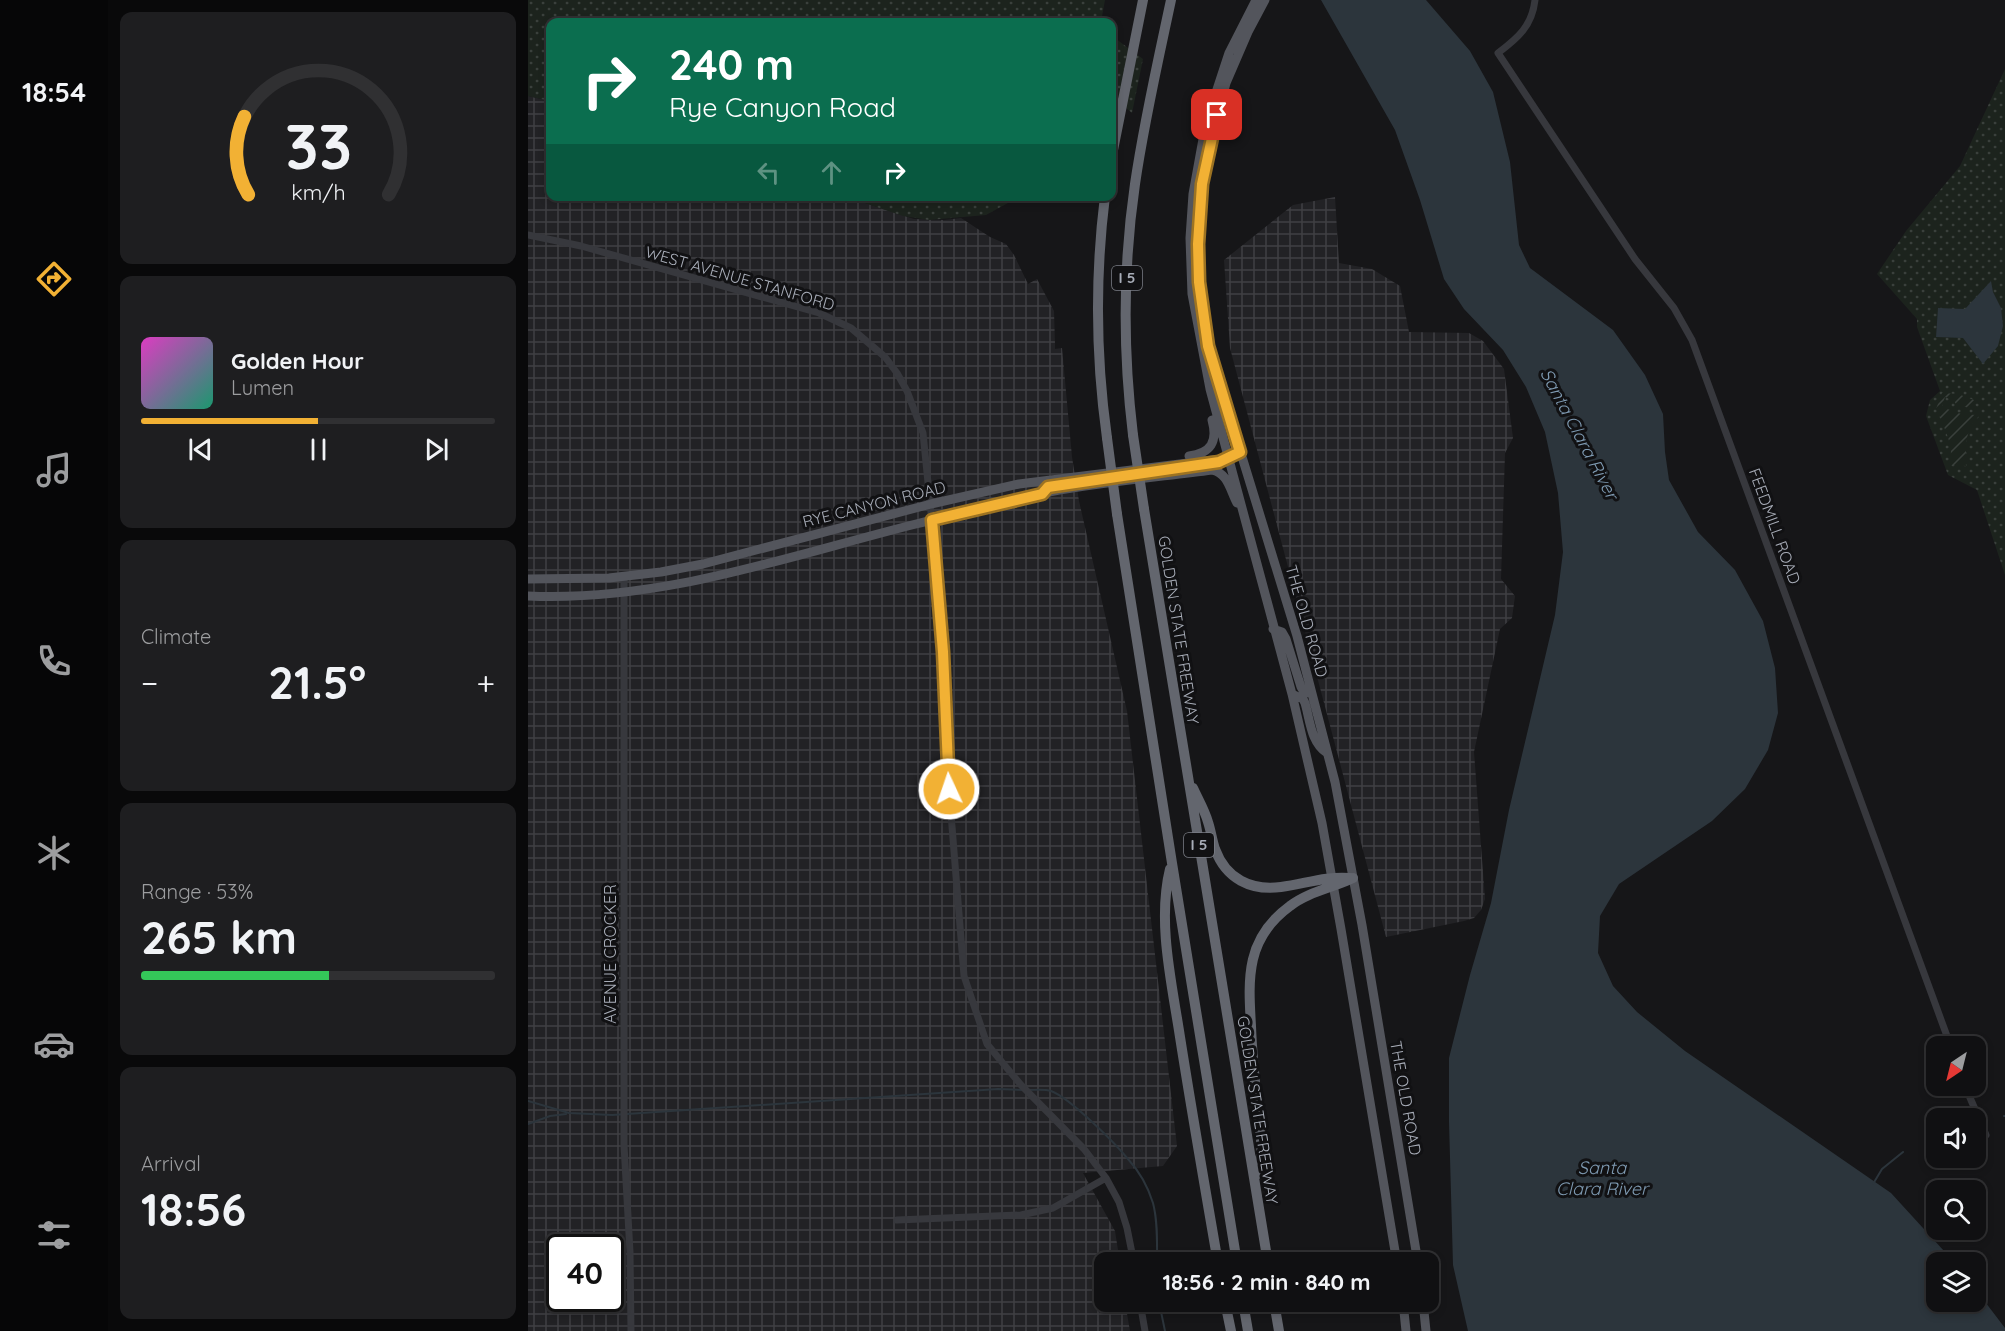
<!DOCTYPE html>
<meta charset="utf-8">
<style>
body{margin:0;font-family:Quicksand,sans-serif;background:#1e1e20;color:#f1f3f6;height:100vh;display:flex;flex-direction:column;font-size:22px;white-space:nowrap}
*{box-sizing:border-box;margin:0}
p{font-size:20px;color:#9c9d9f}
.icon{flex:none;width:33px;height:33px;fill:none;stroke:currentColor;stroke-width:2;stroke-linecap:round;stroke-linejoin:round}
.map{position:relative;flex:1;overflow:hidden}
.drawer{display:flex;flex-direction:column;gap:12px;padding:12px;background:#09090a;width:420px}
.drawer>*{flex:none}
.hud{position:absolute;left:18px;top:18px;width:570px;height:183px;border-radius:12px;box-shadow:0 3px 9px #0003,0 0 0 2px #303032;background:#0b6e4f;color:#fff;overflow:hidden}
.needle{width:39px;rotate:215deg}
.controls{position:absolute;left:1398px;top:1036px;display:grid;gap:12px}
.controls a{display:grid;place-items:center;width:60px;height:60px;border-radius:12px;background:#101012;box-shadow:0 3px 9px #0003,0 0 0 2px #303032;font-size:30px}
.speed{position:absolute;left:18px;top:1234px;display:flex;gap:12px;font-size:30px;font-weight:700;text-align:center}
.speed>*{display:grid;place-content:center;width:78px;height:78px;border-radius:50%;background:#101012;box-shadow:0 3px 9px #0003,0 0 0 2px #303032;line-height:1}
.speed .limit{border:3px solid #111;border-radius:9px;background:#fff;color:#111}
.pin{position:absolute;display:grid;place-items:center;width:51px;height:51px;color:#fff;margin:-26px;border-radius:12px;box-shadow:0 3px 9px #0006}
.me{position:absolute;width:66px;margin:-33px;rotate:357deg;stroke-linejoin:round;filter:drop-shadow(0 0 4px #0008)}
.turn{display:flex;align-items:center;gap:21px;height:126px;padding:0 24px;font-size:27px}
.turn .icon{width:78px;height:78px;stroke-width:2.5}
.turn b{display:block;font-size:42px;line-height:51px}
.lanes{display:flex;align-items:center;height:57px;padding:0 24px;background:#0003;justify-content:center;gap:30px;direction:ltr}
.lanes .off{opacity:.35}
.big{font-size:45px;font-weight:800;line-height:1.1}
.drawer .widget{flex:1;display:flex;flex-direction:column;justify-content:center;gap:9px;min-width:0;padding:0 21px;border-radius:12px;background:#1e1e20}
.drawer .dial{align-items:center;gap:0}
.dial svg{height:156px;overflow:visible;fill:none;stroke:#303032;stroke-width:7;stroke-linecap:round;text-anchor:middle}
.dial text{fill:#f1f3f6;stroke:none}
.song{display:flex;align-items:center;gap:18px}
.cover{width:72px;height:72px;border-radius:9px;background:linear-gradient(135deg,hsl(310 70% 55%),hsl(160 70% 35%))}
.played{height:6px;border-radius:3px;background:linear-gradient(90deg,#f2b134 50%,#303032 50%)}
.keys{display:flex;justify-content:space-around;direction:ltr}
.heat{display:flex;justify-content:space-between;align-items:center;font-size:33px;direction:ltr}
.charge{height:9px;border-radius:4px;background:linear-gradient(90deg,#34c759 53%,#303032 0)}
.trip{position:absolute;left:566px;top:1252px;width:345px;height:60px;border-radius:12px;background:#101012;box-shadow:0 3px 9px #0003,0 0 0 2px #303032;font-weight:800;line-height:60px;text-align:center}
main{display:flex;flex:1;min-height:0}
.dock{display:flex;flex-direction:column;width:108px;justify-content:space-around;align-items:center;background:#060607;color:#9c9d9f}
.dock .icon{width:42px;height:42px}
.dock .active{color:#f2b134}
.dock b{font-size:27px;color:#f1f3f6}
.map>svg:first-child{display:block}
.industrial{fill:url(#industrial-grid);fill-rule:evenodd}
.park{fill:url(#park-dots)}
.garden{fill:url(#garden-furrows)}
.water{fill:#2c353c}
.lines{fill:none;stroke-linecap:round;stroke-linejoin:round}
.stream{stroke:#2c353c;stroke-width:2}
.minor{stroke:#37383d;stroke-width:7}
.major{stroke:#53555c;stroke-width:9}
.highway{stroke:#63666e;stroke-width:10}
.highway-bridge{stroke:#63666e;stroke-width:10}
.route-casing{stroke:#9d7322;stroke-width:15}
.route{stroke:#f2b134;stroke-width:10}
.labels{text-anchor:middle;stroke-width:6;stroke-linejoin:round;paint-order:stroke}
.shield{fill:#111113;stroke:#7b7e86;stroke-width:1.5}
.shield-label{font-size:15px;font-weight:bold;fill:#a8adb8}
.street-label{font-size:16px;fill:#a8adb8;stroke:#111113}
.water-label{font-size:18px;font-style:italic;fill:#7f9bb3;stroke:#111113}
</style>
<main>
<nav class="dock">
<b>18:54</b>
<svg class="icon active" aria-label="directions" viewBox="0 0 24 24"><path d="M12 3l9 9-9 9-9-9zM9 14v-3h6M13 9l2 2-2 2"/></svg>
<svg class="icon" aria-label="music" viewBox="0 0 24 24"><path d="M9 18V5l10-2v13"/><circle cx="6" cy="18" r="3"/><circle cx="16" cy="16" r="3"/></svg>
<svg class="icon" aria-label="phone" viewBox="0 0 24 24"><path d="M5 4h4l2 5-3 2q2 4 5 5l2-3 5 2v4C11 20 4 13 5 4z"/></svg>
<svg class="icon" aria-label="climate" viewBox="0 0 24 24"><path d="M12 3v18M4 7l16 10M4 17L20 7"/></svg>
<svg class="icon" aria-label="car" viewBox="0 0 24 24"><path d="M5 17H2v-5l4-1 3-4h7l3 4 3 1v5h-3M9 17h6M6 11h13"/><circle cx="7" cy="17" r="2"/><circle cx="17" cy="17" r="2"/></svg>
<svg class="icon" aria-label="filters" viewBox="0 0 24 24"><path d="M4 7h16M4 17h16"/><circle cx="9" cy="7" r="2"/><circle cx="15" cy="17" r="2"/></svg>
</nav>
<section class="drawer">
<div class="widget dial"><svg viewBox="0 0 100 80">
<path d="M14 69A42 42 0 1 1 86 69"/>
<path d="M14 69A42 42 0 0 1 12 29" stroke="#f2b134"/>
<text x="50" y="56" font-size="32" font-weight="700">33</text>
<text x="50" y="72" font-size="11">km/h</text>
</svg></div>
<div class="widget">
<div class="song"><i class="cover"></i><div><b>Golden Hour</b><p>Lumen</p></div></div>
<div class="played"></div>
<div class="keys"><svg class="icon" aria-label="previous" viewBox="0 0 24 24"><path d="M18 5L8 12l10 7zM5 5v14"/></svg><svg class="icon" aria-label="pause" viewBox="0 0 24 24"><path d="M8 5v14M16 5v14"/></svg><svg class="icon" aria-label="next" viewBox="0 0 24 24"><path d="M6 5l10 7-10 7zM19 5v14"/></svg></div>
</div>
<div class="widget"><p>Climate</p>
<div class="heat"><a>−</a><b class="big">21.5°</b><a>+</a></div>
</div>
<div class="widget"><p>Range · 53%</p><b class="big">265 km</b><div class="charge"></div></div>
<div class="widget"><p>Arrival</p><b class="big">18:56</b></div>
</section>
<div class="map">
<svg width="1477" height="1331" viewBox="0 0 1477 1331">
<defs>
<pattern id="industrial-grid" width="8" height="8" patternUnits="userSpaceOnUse" patternTransform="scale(1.5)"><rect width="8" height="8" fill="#222225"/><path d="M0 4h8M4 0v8" fill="none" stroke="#3f3f43"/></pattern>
<pattern id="park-dots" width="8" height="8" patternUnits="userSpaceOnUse" patternTransform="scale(1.5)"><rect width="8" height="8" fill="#1c231d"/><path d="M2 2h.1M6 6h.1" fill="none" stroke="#3a403c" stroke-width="1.8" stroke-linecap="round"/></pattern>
<pattern id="garden-furrows" width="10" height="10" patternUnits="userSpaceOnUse" patternTransform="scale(1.5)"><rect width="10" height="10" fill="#1c231d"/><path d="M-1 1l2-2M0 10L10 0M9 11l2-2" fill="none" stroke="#3a403c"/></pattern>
</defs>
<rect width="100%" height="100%" fill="#161618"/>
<path class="industrial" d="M0 96 22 101V196L307 197V198L325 199 386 219 416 220 433 218 462 237 478 244 486 255 500 284 509 279 526 311 527 345V349L534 348 544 457 551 501 599 711 649 1146 635 1166 555 1173 587 1231 592 1263H576V1302H597L602 1331H0ZM32 1248H82V1299H32Z
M807 197 811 263 844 269 872 286 881 332 941 333 955 341 976 369 985 438 977 453 973 579 987 596 984 618 972 629 946 752 957 899 953 910 946 918 936 921 858 937 702 348 696 260 765 205Z"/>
<path class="park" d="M0 0H577L573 22H22V101L0 96Z
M584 36 615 59 604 113 584 96Z
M1477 69V575L1449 490 1420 475 1398 416 1402 400 1412 391 1389 327V319L1349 274 1378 231 1432 166Z
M319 197 491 196V197L458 215 401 220 375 216Z"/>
<path class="garden" d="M1414 393 1430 394 1446 400 1447 405 1450 408 1447 410 1428 404 1426 401 1417 397 1414 407 1433 414 1448 415 1452 411 1454 413C1436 430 1438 443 1438 466L1422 465C1422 460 1423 455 1423 450 1423 443 1412 415 1408 409Z"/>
<path class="water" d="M793 0H898L942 51 965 92 982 162 991 245 1002 268 1085 330 1117 375 1135 414 1137 452 1141 480 1170 532 1207 570 1235 621 1247 668 1250 713 1240 750 1217 789 1184 821 1091 884 1072 916 1070 953 1085 986 1109 1012 1157 1051 1363 1193 1427 1263H1408V1302H1448V1290L1477 1328V1331H940L925 1265 921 1122V1058L942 975 963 903 981 810 1027 615 1035 552 1030 493 1017 432 998 387 975 350 936 309 916 279 892 200 867 130Z
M1463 281 1465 292 1473 308 1475 326 1470 346 1455 364 1435 338 1408 337 1410 308 1437 309Z"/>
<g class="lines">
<path class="stream" d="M500 1090C508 1090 517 1089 523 1091 542 1098 586 1142 600 1159 611 1171 620 1187 625 1203 630 1222 629 1244 629 1263
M0 1101 41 1113 84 1115 470 1089 495 1090
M1476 1116H1477
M0 1124 22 1116 38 1114
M1345 1184 1354 1169 1375 1152
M631 1302 637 1331"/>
<path class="minor" d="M1007 0C1004 26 990 38 970 53L1107 259 1146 308 1164 340 1423 1047
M0 235 53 246 291 313 323 328 357 357 369 373 379 391 395 433 412 602 421 789 436 976 459 1044 493 1085 556 1149 578 1178 591 1202 599 1228 606 1263
M96 577V1145L102 1252 103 1331
M1437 1086 1458 1135
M369 1220 493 1215 525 1208 578 1178
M612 1302 617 1331"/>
<path class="major" d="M728 0 701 53 680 117 675 139 665 194 662 238 664 294 682 389 764 694 794 823 813 929 869 1263
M737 0 720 32 698 83 681 146 674 184 670 244 671 282 680 346 769 636 807 782 834 925 890 1263
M661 456C683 453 690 442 684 420
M0 579 81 578 133 572 175 564 403 504 491 484 700 458
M0 596C134 602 260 556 388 524 432 513 476 501 521 492 575 482 630 477 684 470 700 473 702 490 709 503
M745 629 754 632 758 639 773 687 776 692 783 693
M764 694 775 699 777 703C782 720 783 743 799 753
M875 1302 878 1331
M895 1302 898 1331"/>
<path class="highway" d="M584 155 615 0
M577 196C567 276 568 359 579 438
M605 435C595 352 595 266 607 184 616 122 630 61 643 0
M616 509 740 1263
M589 514 644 863 709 1263
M665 788C670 799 677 811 680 822 683 831 684 840 687 849 698 879 723 891 753 887 777 884 797 876 822 878
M642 869C629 922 644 984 652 1037 664 1113 677 1188 690 1263
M727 1177C729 1170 732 1162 733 1155 735 1142 731 1126 730 1113 727 1084 724 1055 723 1026 720 977 718 938 762 906 780 892 804 888 825 878
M697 1302 703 1331
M715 1302 720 1331
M746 1302 751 1331"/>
<path class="highway-bridge" d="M605 435 616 509
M579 438 589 514"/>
</g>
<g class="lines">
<defs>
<path id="route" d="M421 789 415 652 404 520 514 494 520 487 691 462 712 452 680 346 671 282 670 244 674 184 689 115"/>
</defs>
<use href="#route" class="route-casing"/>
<use href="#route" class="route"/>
</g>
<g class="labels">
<g class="shield">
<rect x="584" y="266" width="30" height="24" rx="4.5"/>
<rect x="656" y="833" width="30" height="24" rx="4.5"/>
</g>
<g class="shield-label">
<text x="599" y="283">I 5</text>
<text x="671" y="850">I 5</text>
</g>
<g class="street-label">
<text transform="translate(212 278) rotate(16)" y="6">WEST AVENUE STANFORD</text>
<text transform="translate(346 504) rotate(-14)" y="6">RYE CANYON ROAD</text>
<text transform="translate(1247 526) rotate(70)" y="6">FEEDMILL ROAD</text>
<text transform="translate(779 621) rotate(74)" y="6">THE OLD ROAD</text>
<text transform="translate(651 630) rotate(81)" y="6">GOLDEN STATE FREEWAY</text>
<text transform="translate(82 954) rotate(-90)" y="6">AVENUE CROCKER</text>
<text transform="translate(878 1098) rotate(80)" y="6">THE OLD ROAD</text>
<text transform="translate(730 1110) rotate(81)" y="6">GOLDEN STATE FREEWAY</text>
</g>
<g class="water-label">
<text transform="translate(1051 434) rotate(62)" y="6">Santa Clara River</text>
<text x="1074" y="1174">Santa<tspan x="1074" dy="21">Clara River</tspan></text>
</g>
</g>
</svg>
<div class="controls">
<a><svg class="needle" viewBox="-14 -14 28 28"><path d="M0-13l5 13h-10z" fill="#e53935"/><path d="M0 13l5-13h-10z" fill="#9c9d9f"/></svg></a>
<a><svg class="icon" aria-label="sound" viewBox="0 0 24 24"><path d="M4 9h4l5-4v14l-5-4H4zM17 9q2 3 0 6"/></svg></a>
<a><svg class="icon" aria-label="search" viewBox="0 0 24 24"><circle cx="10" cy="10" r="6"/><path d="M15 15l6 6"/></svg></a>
<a><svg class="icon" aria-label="layers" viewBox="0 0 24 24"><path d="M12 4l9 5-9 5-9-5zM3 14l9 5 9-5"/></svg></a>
</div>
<div class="speed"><div class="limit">40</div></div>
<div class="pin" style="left:689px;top:115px;background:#d93025"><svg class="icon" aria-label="arrive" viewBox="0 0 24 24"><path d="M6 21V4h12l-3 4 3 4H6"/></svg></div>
<svg class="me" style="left:421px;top:789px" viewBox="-20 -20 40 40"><circle r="17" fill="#f2b134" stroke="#fff" stroke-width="3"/><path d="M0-11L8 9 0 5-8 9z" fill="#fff"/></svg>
<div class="trip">18:56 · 2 min · 840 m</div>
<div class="hud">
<div class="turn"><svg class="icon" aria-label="right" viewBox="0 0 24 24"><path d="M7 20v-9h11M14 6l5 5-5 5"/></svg><div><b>240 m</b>Rye Canyon Road</div></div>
<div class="lanes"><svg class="icon off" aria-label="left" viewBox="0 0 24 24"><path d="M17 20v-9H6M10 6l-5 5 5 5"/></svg><svg class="icon off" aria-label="ahead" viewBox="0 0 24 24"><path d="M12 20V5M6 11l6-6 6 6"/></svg><svg class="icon" aria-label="right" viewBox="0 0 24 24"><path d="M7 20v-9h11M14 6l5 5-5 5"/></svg></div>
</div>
</div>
</main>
